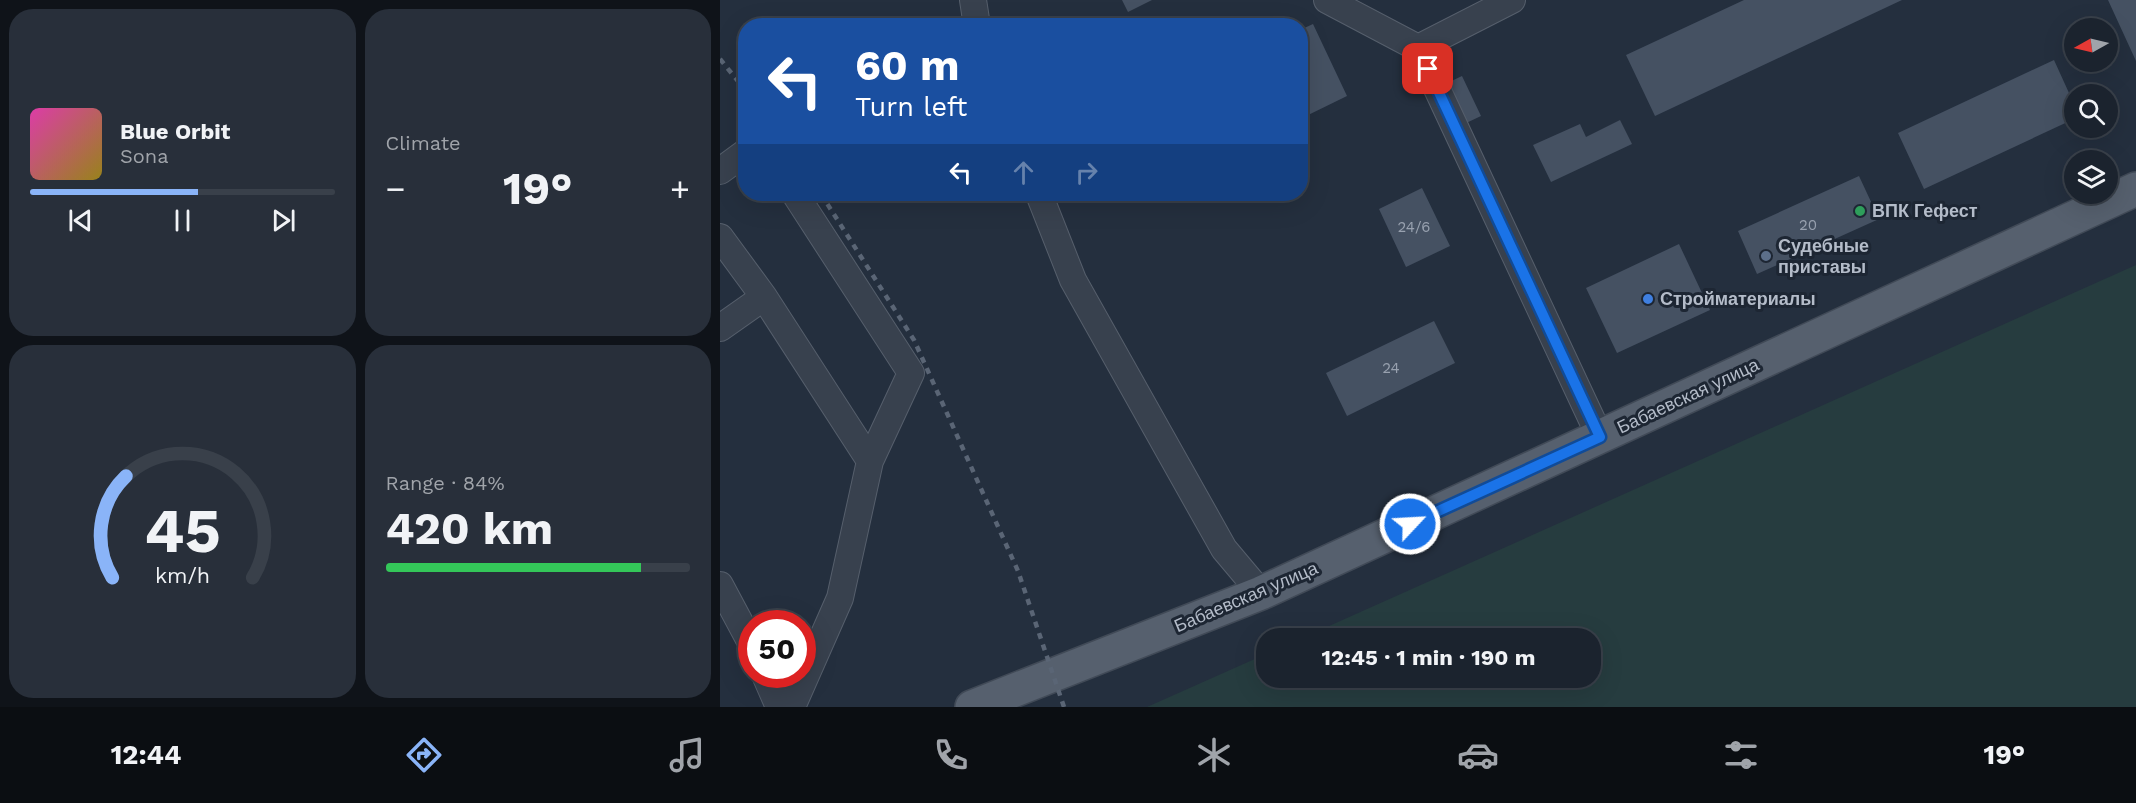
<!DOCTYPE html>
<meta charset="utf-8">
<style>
body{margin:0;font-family:"Work Sans",sans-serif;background:#282f3a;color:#f1f3f6;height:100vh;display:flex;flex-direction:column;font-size:22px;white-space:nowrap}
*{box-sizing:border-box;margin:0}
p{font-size:20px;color:#a0a4aa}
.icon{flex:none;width:33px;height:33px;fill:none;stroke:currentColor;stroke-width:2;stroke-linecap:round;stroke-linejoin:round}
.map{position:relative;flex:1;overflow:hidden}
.details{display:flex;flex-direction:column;gap:9px;padding:9px;background:#0f1319;width:720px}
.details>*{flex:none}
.guide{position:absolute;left:18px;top:18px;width:570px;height:183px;border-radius:24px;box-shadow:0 6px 24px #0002,0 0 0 2px #39404a;background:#1a4fa0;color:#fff;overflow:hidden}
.needle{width:39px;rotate:262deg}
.controls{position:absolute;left:1344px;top:18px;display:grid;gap:12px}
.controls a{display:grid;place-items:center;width:54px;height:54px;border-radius:50%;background:#1b232e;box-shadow:0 6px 24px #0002,0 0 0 2px #39404a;font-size:30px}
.speed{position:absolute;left:18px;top:610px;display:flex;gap:12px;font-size:30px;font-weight:700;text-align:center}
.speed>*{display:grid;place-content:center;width:78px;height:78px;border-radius:50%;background:#1b232e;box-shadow:0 6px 24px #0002,0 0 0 2px #39404a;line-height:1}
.speed .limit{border:9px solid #d22;background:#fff;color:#111}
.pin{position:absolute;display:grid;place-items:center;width:51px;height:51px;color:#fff;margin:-26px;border-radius:12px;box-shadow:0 3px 9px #0006}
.me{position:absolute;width:66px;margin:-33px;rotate:65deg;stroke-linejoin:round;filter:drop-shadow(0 0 4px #0008)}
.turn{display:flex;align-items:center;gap:21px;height:126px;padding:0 18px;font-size:27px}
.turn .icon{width:78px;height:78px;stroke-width:2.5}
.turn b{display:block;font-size:42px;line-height:51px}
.lanes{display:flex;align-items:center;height:57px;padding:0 18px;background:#0003;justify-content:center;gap:30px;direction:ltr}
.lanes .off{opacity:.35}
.big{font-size:45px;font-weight:700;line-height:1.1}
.details .tile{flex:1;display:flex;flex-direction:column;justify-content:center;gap:9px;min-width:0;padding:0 21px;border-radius:24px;background:#282f3a}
.details .dial{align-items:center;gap:0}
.dial svg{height:156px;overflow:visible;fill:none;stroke:#39404a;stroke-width:7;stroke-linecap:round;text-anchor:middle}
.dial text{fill:#f1f3f6;stroke:none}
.song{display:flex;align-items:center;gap:18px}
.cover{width:72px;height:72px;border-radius:9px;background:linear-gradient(135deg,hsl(320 70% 55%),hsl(50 70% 35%))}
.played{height:6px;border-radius:3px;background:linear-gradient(90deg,#8ab4f8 55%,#39404a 55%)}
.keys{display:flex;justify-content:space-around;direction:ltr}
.heat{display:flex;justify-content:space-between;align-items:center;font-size:33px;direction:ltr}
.charge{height:9px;border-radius:4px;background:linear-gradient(90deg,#34c759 84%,#39404a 0)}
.details .tiles{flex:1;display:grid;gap:9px;grid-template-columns:repeat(2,1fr)}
.trip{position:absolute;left:536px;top:628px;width:345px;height:60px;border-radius:24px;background:#1b232e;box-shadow:0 6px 24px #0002,0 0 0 2px #39404a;font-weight:700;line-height:60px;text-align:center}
.menu{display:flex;height:96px;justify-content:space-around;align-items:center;background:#0b0e12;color:#a0a4aa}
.menu .icon{width:42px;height:42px}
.menu .active{color:#8ab4f8}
.menu b{font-size:27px;color:#f1f3f6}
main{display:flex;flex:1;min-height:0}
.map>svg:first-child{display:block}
.green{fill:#263c3f}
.building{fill:#455162}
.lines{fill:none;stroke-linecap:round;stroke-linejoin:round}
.minor-casing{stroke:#565f6c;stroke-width:28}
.major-casing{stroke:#414a57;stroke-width:36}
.minor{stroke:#38414e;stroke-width:26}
.major{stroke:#56606e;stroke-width:33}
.rail{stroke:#5a6575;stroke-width:4.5;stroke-dasharray:6 6;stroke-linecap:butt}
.route-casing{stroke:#114b97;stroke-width:15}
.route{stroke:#1a73e8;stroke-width:10}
.leisure-dot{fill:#2e9e5b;stroke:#1d2633;stroke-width:2}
.service-dot{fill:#5c6f8a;stroke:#1d2633;stroke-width:2}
.shop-dot{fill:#3f7fe0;stroke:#1d2633;stroke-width:2}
.labels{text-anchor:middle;stroke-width:6;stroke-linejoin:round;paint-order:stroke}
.number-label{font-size:15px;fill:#98a1af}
.poi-label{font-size:18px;font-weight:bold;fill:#b4bcc9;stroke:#1d2633;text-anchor:start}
.street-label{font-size:18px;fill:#b4bcc9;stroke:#1d2633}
</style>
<main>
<section class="details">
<div class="tiles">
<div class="tile">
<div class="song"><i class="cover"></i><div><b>Blue Orbit</b><p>Sona</p></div></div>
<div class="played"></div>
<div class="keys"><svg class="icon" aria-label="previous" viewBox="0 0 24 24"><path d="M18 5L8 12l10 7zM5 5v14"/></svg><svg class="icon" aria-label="pause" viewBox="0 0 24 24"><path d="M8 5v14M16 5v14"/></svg><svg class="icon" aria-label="next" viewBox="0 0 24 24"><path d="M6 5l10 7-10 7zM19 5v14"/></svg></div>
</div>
<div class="tile"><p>Climate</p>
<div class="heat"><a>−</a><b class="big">19°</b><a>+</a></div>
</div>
<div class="tile dial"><svg viewBox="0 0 100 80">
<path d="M14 69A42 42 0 1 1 86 69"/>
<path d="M14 69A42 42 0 0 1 21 17" stroke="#8ab4f8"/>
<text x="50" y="56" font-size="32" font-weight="700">45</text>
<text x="50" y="72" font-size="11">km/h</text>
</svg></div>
<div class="tile"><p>Range · 84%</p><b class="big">420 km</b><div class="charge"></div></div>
</div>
</section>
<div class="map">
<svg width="1416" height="707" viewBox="0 0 1416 707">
<rect width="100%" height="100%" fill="#242f3e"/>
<path class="green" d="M1416 265V707H427L546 654V678H870V639H580Z"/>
<path class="building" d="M402 0H432L408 12Z
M1024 0H1182L935 116 906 55Z
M1388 0H1416V61Z
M593 24 627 96 580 119V30Z
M1334 60 1354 104V119L1204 189 1178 133Z
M742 76 761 116 742 125 723 85Z
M900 120 912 144 831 182 813 145 860 124 866 137Z
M1139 176 1159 219 1037 274 1018 231Z
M702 188 730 246 686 267 659 209Z
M959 244 990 310 897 353 866 288Z
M714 321 735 363 627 416 606 373Z"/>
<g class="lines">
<defs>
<path id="minor" d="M253 0 257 26
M607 0 698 48 880 437
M698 48 792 0
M0 171 26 152
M75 194 191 373 150 461
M319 194 353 280 504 549 541 593
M0 237 44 297
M0 328 44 297 150 461 120 598 72 707
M0 585 32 645
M45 675 59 707"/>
<path id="major" d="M252 707 541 593 1416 189"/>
</defs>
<use href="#minor" class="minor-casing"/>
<use href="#major" class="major-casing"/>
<use href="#minor" class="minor"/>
<use href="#major" class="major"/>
<path class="rail" d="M0 59 26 91
M101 194 194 340 298 571 344 707"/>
</g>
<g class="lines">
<defs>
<path id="route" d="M690 524 880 437 708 69"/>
</defs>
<use href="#route" class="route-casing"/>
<use href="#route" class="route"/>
</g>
<circle class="leisure-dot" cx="1140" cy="211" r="6"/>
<circle class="service-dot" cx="1046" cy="256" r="6"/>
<circle class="shop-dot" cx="928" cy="299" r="6"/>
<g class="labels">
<g class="number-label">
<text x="1088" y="230">20</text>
<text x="694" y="232">24/6</text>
<text x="671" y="373">24</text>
</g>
<g class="poi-label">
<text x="1152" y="217">ВПК Гефест</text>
<text x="1058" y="252">Судебные<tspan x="1058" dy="21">приставы</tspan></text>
<text x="940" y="305">Стройматериалы</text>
</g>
<g class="street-label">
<text transform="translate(968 396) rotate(-25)" y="6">Бабаевская улица</text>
<text transform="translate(526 597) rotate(-23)" y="6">Бабаевская улица</text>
</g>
</g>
</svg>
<div class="controls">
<a><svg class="needle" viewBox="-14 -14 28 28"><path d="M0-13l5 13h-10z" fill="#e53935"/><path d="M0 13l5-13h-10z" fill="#a0a4aa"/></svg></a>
<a><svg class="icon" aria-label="search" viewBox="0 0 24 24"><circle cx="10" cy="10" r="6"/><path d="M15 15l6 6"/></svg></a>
<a><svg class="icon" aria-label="layers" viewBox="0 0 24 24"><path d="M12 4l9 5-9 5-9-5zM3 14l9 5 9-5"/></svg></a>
</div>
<div class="speed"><div class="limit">50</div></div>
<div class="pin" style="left:708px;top:69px;background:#d93025"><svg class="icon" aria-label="arrive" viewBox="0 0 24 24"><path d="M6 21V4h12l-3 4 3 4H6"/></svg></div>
<svg class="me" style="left:690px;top:524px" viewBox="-20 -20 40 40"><circle r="17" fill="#1a73e8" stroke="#fff" stroke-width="3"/><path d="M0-11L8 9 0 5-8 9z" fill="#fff"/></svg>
<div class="trip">12:45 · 1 min · 190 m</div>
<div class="guide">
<div class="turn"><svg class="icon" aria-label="left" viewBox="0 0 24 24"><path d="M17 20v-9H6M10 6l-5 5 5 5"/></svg><div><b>60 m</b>Turn left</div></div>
<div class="lanes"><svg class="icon" aria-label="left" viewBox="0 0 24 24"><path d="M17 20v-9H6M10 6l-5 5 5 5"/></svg><svg class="icon off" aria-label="ahead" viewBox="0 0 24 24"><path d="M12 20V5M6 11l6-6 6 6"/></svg><svg class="icon off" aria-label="right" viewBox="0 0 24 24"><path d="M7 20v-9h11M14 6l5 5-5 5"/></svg></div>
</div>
</div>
</main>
<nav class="menu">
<b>12:44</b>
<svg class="icon active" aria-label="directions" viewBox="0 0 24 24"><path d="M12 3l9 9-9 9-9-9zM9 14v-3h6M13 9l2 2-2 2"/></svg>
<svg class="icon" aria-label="music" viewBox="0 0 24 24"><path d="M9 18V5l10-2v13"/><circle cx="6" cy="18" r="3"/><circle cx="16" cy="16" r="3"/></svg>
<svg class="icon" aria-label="phone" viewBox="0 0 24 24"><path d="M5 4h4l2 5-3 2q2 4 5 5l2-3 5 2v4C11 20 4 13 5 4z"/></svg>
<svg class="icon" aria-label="climate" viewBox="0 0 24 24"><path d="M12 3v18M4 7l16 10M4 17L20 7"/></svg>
<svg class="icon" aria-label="car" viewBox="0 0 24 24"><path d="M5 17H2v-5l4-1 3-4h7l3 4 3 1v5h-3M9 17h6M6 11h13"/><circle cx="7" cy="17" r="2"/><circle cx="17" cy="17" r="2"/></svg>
<svg class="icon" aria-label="filters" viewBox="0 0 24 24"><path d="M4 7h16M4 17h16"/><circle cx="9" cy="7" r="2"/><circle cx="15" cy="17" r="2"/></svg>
<b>19°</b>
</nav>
